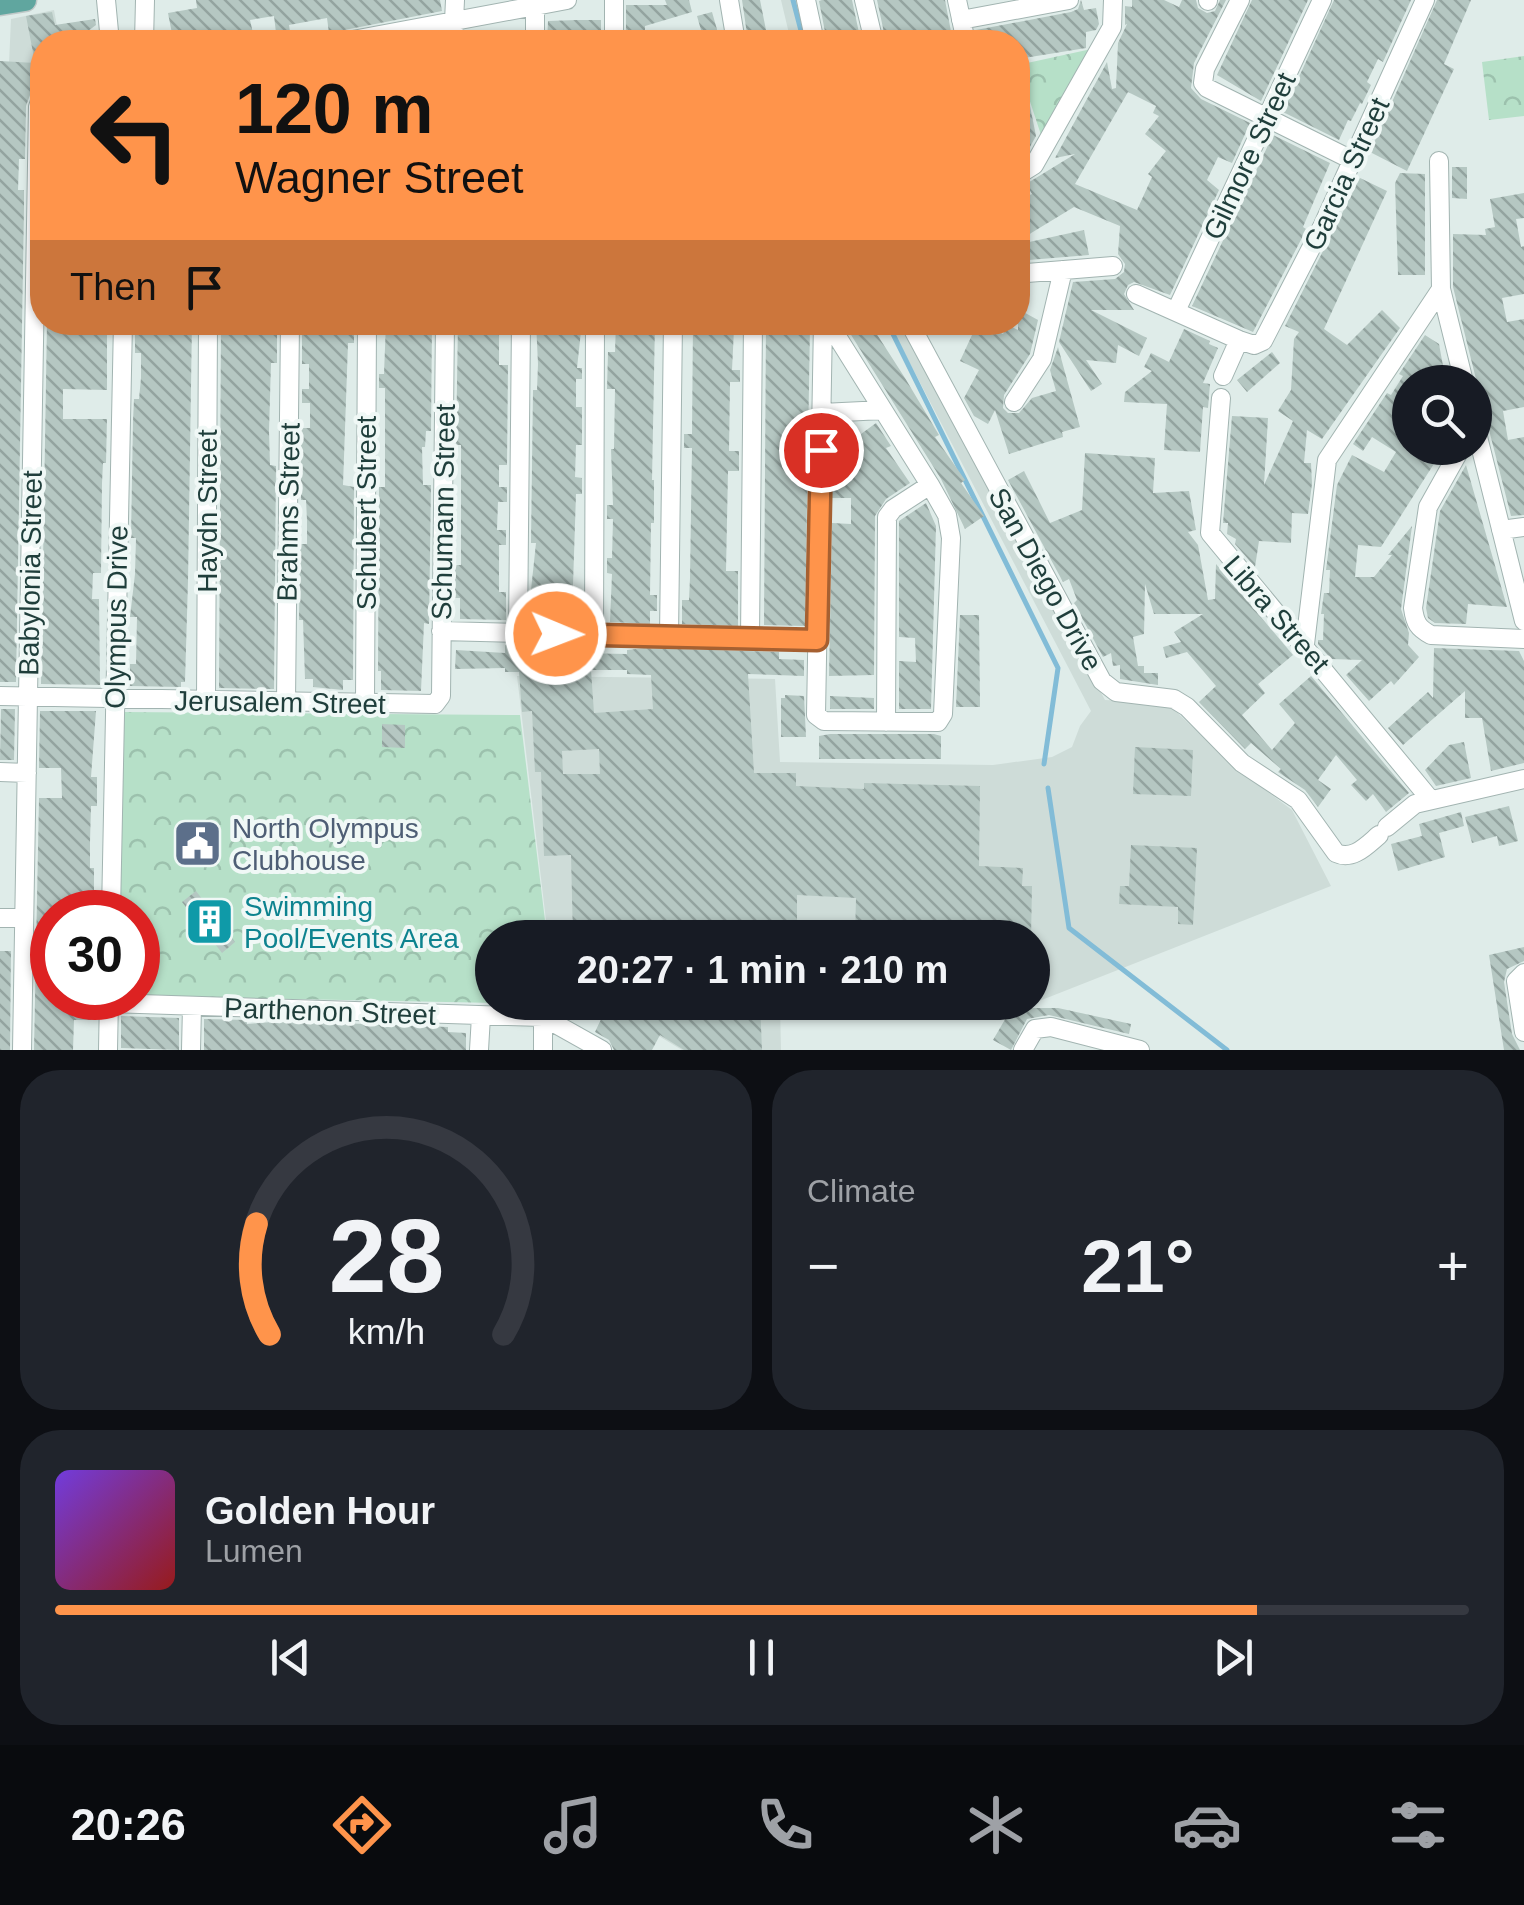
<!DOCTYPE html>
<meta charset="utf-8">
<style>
body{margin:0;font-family:Arial,sans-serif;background:#20242c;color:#f1f3f6;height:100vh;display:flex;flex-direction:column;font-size:38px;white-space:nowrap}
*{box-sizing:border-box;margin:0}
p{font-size:32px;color:#9ea1a6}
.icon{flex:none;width:55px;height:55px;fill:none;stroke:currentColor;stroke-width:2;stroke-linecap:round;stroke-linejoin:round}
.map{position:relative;height:1050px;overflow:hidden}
.side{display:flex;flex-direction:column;gap:20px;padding:20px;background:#0d0f14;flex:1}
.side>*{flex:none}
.top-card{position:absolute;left:30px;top:30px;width:1000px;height:305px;border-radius:40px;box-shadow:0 2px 8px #0004;background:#ff944b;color:#111;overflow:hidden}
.buttons{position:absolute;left:1392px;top:365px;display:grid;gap:20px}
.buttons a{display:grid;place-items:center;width:100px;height:100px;border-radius:50%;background:#171b24;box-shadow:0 2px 8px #0004;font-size:50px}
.speed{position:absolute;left:30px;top:890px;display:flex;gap:20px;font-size:50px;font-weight:700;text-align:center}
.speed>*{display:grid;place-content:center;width:130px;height:130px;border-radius:50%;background:#171b24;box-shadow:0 2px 8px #0004;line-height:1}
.speed .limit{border:15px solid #d22;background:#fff;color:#111}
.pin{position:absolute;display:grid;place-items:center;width:85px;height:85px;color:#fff;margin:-42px;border:5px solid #fff;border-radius:50%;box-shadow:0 2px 10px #0007}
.me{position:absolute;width:110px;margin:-55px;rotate:91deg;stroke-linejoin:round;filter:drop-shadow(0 0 8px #0008)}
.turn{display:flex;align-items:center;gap:35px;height:210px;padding:0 40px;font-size:45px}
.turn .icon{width:130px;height:130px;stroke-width:2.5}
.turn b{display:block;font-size:70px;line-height:85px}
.then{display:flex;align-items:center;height:95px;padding:0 40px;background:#0003;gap:20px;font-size:38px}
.big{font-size:75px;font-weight:600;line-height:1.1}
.side .tile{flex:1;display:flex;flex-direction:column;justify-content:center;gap:15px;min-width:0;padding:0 35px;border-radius:40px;background:#20242c}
.side .dial{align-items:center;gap:0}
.dial svg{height:260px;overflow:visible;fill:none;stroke:#363941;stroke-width:7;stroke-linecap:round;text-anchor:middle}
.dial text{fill:#f1f3f6;stroke:none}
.song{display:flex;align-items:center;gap:30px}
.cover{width:120px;height:120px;border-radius:15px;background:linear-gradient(135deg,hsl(260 70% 55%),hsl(0 70% 35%))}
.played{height:10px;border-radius:5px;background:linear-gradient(90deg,#ff944b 85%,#363941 85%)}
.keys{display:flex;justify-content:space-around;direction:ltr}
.heat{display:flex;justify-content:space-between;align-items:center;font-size:55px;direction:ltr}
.side .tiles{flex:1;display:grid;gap:20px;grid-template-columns:1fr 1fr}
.tile:last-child{grid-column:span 2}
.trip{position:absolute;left:475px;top:920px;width:575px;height:100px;border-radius:50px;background:#171b24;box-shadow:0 2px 8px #0004;font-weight:600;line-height:100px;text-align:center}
.dock{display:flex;height:160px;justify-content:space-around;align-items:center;background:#090b0e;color:#9ea1a6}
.dock .icon{width:70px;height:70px}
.dock .on{color:#ff944b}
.dock b{font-size:45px;color:#f1f3f6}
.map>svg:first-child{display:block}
.built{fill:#cedcd8}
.park{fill:url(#park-crowns)}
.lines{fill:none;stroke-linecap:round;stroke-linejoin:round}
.stream{stroke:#82bcd7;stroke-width:5}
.building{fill:url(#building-back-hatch);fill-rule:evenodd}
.minor-casing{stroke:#a2b4b1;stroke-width:20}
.major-casing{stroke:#c0c9c8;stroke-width:25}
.minor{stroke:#fff;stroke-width:18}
.major{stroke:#60a69f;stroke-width:22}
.route-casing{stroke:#a66031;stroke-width:25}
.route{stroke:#ff944b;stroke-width:18}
.labels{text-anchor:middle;stroke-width:8;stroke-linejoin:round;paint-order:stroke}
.street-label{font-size:28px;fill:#1f3e3b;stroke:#f0f8f6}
.service-label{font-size:28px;fill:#4e5e75;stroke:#f0f8f6;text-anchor:start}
.culture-label{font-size:28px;fill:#0d838f;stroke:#f0f8f6;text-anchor:start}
</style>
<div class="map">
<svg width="1524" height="1050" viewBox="0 0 1524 1050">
<defs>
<pattern id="park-crowns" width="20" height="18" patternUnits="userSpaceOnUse" patternTransform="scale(2.5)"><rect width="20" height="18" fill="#b6e0c8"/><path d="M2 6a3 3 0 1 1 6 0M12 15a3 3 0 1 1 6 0" fill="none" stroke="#9cc1ad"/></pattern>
<pattern id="building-back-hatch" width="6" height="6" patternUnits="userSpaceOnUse" patternTransform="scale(2.5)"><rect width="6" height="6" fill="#b5c7c2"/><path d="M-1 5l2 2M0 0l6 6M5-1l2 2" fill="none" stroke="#93a39f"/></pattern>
</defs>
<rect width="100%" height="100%" fill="#dfece9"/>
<path class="built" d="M781 0H799L808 42H791Z
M54 10 60 42H42V85L8 87 11 19Z
M889 323H902L1105 700 1167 703 1237 769 1292 810 1331 886 1029 1005 780 1007 781 1050H682L604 1003 1032 1002V938L548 937 517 676 775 679 780 762 993 765 1052 757 1072 747 1080 726 1091 711Z"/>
<path class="park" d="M1096 48 1042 138 1018 65Z
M1524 56V116L1489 120 1482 62Z
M124 712 520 715 547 937 492 938V1002L555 1004 138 996V912H119Z"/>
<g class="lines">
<path class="stream" d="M793 0 804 42
M887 322 1058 668 1044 764
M1048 788 1069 928 1227 1050"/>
</g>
<path class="building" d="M196 0H440L442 11 329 33 327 18 289 25 291 39 277 41 274 16 250 20 255 42H204L202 33 173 39 168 13 197 8Z
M665 0H689L692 12 645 26V31H626V5H667Z
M742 0H760L766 30 747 34Z
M822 0H852L861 42H827L819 1Z
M877 0H945L953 42H886Z
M1081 0 1084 10 1096 8 1099 24 1096 30 1086 32V48L1018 59V42H978L976 30 1071 12 1078 9Z
M1132 0H1164L1179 7 1182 0H1196L1198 8 1207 13 1215 11 1220 0H1226L1194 63 1191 88 1201 99 1250 123 1232 163 1218 157 1207 180 1219 190 1170 295 1134 282 1128 285 1124 294 1134 310H1091L1147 338 1139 356 1118 345 1116 363 1086 360 1102 384 1091 391 1059 342 1073 282 1115 279 1124 272 1125 264 1118 254 1120 226 1074 207 1018 241V200L1032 194 1026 184 1075 154 1055 158 1107 62 1112 89 1116 88 1118 43 1127 24 1125 25V6L1132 7ZM1128 92 1156 106 1153 113 1159 116 1145 134 1166 151 1148 174 1152 177 1137 210 1075 184Z
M1252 0H1308L1261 101 1217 75Z
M1334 0H1411L1383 62 1378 59 1367 82 1371 85 1362 104 1360 103 1351 121 1348 120 1339 140 1283 112Z
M1437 0H1471L1444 64 1454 69 1407 171 1370 152Z
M52 12 55 25 95 19 96 25 88 31 90 42H42V84L33 87 26 106 25 159H19L18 190H24V207L16 682H0V61L35 63 26 16Z
M712 12 718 33 703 37 697 16Z
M577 20H601V40L547 42 548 21Z
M493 31V42H466V32Z
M1029 101 1036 136 1026 154 1018 155V103Z
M1273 135 1330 163 1303 227 1306 229 1305 232 1253 332 1192 306Z
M1452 167H1467V199L1452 198Z
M1400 173 1425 174V275H1398L1395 183Z
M1360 178 1387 191 1324 329 1347 345 1382 310 1400 328 1322 439 1307 430 1304 463H1311L1312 484 1308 514 1292 513 1291 543 1259 541 1255 567 1235 544 1236 539 1227 534 1228 523H1223L1232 416 1268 418 1264 485 1293 421 1278 411 1291 390 1294 339 1299 332 1285 326Z
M1524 193V218L1516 219 1521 247 1524 246V294L1502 298 1507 322 1524 319V407L1503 411 1508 440 1524 437V515L1511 516 1487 422 1479 413 1476 379 1453 287V234L1486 235 1485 229 1495 227 1490 199Z
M1084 230 1089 255 1029 260 1023 258 1020 244Z
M1018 309 1038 320 1030 354 1004 395 1003 408 1008 413H1019L1032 398 1056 391 1050 370 1058 347 1080 427 1062 432 1063 437 1009 454 995 410 988 424 974 416 964 398 979 370 960 361 978 322 1003 334 1008 325 1018 330Z
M47 322 107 324V390L63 389V419H107L106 463H103L102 483 101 573H93L92 599H99L100 685 41 684Z
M142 322H192L188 581 185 682H181V687L130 686V664H136L137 617H130L135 574 136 538H131L133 421 134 399H139L141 378V353H135V334H142Z
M221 322 277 325V363H271L269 431 270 465 276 466 274 689 219 688Z
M310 322H354V343H348L343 485 354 487 353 680H343V690L313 687V679H305L303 620H299L300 544H307V520L306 500H301V428H310V403H302V389H309V364H302V326H310Z
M386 322H432L431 431H426L425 447H422L423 485H431L429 624 424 623 421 691 381 690V671H378L379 487H385V388H379V374H384Z
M458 322H499V365H508L507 465H499V487H507V502H498L497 530H506V545H499V592H506V620L460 619V598H455V565H461V445H456Z
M536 322H582L577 368H582V379H576V407H582V445H576L575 477 582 478V494H576L573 585 574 611H582V622L531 621V613H536L537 591 531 590 536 543H531L533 390H537L538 364Z
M616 322H655L652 480H654V523H651L650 595H657V611H650V624L610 622 612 574 607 573V558H612L613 519H607V505H613L611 449H614L615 389H607L608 352H615Z
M693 322H731V329H734L732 370H740V382H730L729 451H739V471H728L726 571H738V626L682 624V600H689L690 578 692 448H684V434H692Z
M843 322H869L905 378 939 435 935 437 965 480 961 483 984 516 965 529 941 479Z
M766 323 810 325 805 626 764 625Z
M1184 329 1210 341 1209 344 1218 348 1203 383 1210 384 1208 408 1203 407 1200 452 1164 450 1167 404 1124 402 1125 392 1152 371 1144 367 1151 353 1169 362Z
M1425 335 1439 344 1446 382H1410V448H1444L1381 547 1358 545 1355 577H1374L1392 555H1388L1412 526 1401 609 1409 633 1408 645 1419 657 1394 685 1391 681 1369 701 1346 675 1362 660 1331 659 1318 644V640H1323L1324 614H1321L1324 593H1329L1330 570H1326L1337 485 1352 455 1384 472 1396 452 1372 437 1363 451 1353 444 1387 393 1391 395 1403 376 1399 374Z
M1272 352 1280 363 1247 392 1237 380Z
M876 423 891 446 886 448 910 483 886 499 875 516 874 675 829 676 832 523 851 524V498H832L833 449 838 431 861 434Z
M1085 453 1155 458 1153 493 1189 491 1196 530 1188 532 1198 545 1208 600 1215 599 1216 564 1293 655 1258 684 1265 693 1242 715 1272 750 1295 723 1279 704 1311 676 1409 793 1386 812 1373 794 1366 801 1351 785 1357 780 1336 755 1318 780 1331 789 1318 807 1305 790 1278 772 1281 769 1251 743 1245 749 1199 702 1216 686 1187 652 1166 658 1163 647 1181 642 1174 632 1203 614H1154L1145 584 1144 634 1133 637 1138 666H1144V673H1158V685L1120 679V665L1113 666 1111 653 1103 657 1074 603 1077 600 1069 579 1063 582 1008 480 1024 471 1050 523 1082 510Z
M1466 465 1507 607 1468 604 1466 624 1435 623 1428 618 1426 608 1440 511Z
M926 503 936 526 931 709H899V661L916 662 915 638 899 637V521Z
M960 615H979L980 707H956Z
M505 645 577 649V653L627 654V650L644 648 779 652V659L804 660V676L748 674 754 773H796V786L864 789V783L980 786 979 866 1023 868 1022 886H1032L1031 938H855L856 898 797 895V938H573L571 855 544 856 541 772H535L532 711 522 712 519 672H505V668L455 669 456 650 505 653ZM591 670H627V674L651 675 653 709 594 713ZM599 749 600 774H563L562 751Z
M1434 648 1519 651 1524 661V763L1491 771 1482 718H1465V691L1403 745 1388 728 1428 692 1433 698Z
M785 695 804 696 806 737H781V698H785Z
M830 696 874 698V709H830Z
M1 709H15L14 760H0Z
M40 711H96L91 777H97V806H91L90 842V868H94V909H52V999L68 1002V1006H96V1020H74L73 1050H34L39 798H62L61 768H39Z
M382 724 405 725V748L382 747Z
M830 734H934L941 736V759H819V736Z
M1464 742 1471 778 1436 786 1425 770 1449 745Z
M1135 747 1193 750 1191 796 1133 794Z
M1509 806 1518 841 1499 846 1497 836 1472 843 1465 817Z
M1461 812 1464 826 1439 833 1445 857 1398 871 1391 844 1422 836 1419 824Z
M178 828H215V861L178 860Z
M1131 845 1197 848 1193 925 1178 924V907L1119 904 1120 886H1129Z
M196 891 235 942 222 953 182 902Z
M1524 947V961L1507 969 1504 982 1512 1034 1520 1050H1504L1489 955Z
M0 951H11L10 1050H0Z
M609 1002H760L762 1050H684L660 1035 652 1050H614L609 1040 595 1032Z
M1024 1008H1058L1131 1024 1129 1034 1049 1015 1027 1019 1011 1050 993 1040 1007 1016 1024 1012Z
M121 1016 179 1018V1050L121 1048Z
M204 1019 247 1020V1024L283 1021 448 1027V1032L466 1033V1050H204Z"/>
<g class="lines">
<defs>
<path id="minor" d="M106 0 110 42
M729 0 736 42
M806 0 815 42
M864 0 874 42
M957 0 966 42
M1208 0V1
M1240 0 1205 69 1203 83 1207 88 1352 160
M961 20 1069 0
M144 42 145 0
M342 42 567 0
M453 42 455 0
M535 42V6
M614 42V0
M1439 161 1441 289 1464 382
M1018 175 1034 165 1112 27 1113 0
M1018 269 1027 273 1113 266
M1136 294 1239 340 1254 345 1263 341 1323 225 1425 0
M1176 311 1322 0
M823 322 816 715 824 721 938 722 943 714 951 538 947 515 930 485 828 322
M909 322 1102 681 1116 692 1174 699 1187 707 1242 763 1298 800 1336 853C1353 861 1367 845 1379 835
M1223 376 1239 340
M1221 398 1210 533 1430 799
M1014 402 1042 359 1063 270
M822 413 883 410
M1475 425 1524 621
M1461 448 1428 507 1413 608C1415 623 1418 628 1431 635L1524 639
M1501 530 1524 527
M441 631 817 640
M518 633 521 322
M594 635 595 322
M669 636 673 322
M750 638 753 322
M1305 644 1327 460 1441 289
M0 696 435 704 441 696 445 322
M206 700 208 322
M286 702 290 322
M365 703 367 322
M886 722 887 517 893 509 930 485
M0 772 27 773
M1387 827 1415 804 1524 779
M111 912 123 322
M0 918H24
M1524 973 1516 981 1524 1032
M109 1003 543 1017 602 1050
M22 1050 38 107 42 96
M108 1050 109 998
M191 1050 192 1006
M479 1050 481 1016
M543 1050V1017
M1023 1050 1035 1029 1051 1027 1140 1050"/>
<path id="major" d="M0 4 25 0"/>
</defs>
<use href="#minor" class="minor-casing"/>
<use href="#major" class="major-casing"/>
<use href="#minor" class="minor"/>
<use href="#major" class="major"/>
</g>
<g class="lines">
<defs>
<path id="route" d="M556 634 817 640 821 450"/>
</defs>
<use href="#route" class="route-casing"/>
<use href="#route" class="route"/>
</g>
<defs>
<symbol id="civic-square" viewBox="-11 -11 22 22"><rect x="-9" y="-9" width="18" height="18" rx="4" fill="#5c6f8a" stroke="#f0f8f6"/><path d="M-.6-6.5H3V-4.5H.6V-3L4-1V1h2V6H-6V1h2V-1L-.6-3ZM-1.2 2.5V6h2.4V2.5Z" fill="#fff"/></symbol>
<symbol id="building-square" viewBox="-11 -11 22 22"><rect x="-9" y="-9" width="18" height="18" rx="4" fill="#0f9aa8" stroke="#f0f8f6"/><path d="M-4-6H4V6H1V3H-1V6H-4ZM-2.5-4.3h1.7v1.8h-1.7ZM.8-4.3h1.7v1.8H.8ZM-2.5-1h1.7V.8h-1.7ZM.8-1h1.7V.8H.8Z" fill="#fff"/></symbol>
</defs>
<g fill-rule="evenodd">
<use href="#civic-square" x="170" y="816" width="55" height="55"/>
<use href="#building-square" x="182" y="894" width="55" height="55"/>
</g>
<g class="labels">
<g class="street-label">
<text transform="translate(1249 156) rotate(-65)" y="10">Gilmore Street</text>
<text transform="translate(1346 174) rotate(-65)" y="10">Garcia Street</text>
<text transform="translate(207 511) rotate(-90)" y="10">Haydn Street</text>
<text transform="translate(288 512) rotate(-89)" y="10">Brahms Street</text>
<text transform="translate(443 512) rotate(-89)" y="10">Schumann Street</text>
<text transform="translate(366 513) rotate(-90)" y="10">Schubert Street</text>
<text transform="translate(30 573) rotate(-89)" y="10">Babylonia Street</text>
<text transform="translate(1046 579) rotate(61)" y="10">San Diego Drive</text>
<text transform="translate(1277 614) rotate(49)" y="10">Libra Street</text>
<text transform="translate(116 617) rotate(-89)" y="10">Olympus Drive</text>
<text transform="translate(280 702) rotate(1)" y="10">Jerusalem Street</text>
<text transform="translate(330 1011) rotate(2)" y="10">Parthenon Street</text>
</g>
<g class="service-label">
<text x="232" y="838">North Olympus<tspan x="232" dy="32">Clubhouse</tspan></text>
</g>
<g class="culture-label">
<text x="244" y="916">Swimming<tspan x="244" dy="32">Pool/Events Area</tspan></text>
</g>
</g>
</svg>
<div class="buttons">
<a><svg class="icon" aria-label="search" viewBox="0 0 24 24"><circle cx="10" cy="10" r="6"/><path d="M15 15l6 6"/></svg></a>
</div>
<div class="speed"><div class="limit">30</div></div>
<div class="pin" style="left:821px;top:450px;background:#d93025"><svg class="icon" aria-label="arrive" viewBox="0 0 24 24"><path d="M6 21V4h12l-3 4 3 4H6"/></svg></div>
<svg class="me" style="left:556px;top:634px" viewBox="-20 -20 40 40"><circle r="17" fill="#ff944b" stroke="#fff" stroke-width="3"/><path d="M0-11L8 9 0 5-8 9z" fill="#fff"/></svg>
<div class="trip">20:27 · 1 min · 210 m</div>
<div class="top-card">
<div class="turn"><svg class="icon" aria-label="left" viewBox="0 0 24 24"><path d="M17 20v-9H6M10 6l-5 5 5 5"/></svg><div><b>120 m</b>Wagner Street</div></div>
<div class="then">Then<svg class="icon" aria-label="arrive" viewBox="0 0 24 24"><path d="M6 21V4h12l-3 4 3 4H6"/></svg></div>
</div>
</div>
<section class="side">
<div class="tiles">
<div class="tile dial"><svg viewBox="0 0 100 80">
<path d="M14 69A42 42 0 1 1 86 69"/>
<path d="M14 69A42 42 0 0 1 10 35" stroke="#ff944b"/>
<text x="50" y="56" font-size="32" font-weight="700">28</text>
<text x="50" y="72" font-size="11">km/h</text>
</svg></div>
<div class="tile"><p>Climate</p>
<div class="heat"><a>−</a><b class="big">21°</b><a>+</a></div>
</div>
<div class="tile">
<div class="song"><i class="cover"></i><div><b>Golden Hour</b><p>Lumen</p></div></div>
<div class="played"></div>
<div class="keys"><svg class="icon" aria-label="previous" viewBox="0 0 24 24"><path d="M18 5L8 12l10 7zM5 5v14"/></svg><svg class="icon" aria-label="pause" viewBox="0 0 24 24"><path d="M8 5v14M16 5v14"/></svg><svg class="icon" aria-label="next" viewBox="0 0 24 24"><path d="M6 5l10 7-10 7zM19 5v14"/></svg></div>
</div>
</div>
</section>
<nav class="dock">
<b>20:26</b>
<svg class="icon on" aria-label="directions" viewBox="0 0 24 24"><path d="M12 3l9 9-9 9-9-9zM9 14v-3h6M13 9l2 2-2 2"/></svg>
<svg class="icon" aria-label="music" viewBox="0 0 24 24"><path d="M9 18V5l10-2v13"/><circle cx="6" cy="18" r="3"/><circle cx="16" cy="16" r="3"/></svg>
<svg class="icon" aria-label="phone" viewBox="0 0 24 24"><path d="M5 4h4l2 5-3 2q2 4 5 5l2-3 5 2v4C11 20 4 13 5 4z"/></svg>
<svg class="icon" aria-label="climate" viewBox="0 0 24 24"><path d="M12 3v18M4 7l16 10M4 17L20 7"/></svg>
<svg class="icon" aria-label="car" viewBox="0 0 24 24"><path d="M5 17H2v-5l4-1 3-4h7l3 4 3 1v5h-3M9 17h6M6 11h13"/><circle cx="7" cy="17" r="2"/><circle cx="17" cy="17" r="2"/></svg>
<svg class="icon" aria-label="filters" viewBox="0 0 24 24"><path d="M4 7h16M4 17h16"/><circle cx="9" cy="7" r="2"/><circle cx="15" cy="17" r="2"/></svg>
</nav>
